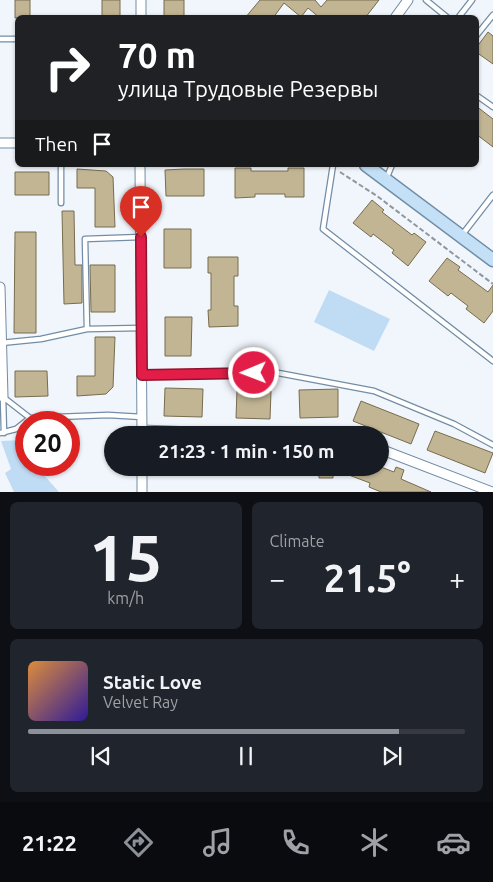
<!DOCTYPE html>
<meta charset="utf-8">
<style>
body{margin:0;font-family:Ubuntu,sans-serif;background:#20242c;color:#f1f3f6;height:100vh;display:flex;flex-direction:column;font-size:19px;white-space:nowrap}
*{box-sizing:border-box;margin:0}
p{font-size:16px;color:#9ea1a6}
.icon{flex:none;width:28px;height:28px;fill:none;stroke:currentColor;stroke-width:2;stroke-linecap:round;stroke-linejoin:round}
.map{position:relative;height:492px;overflow:hidden}
.sheet{display:flex;flex-direction:column;gap:10px;padding:10px;background:#0d0f14;flex:1}
.sheet>*{flex:none}
.guide{position:absolute;left:15px;top:15px;width:464px;height:152px;border-radius:8px;box-shadow:0 1px 4px #0004;background:#202124;color:#fff;overflow:hidden}
.speed{position:absolute;left:15px;top:411px;display:flex;gap:10px;font-size:25px;font-weight:700;text-align:center}
.speed>*{display:grid;place-content:center;width:65px;height:65px;border-radius:50%;background:#171b24;box-shadow:0 1px 4px #0004;line-height:1}
.speed .limit{border:8px solid #d22;background:#fff;color:#111}
.pin{position:absolute;display:grid;place-items:center;width:42px;height:42px;color:#fff;margin:-51px -21px;border-radius:50% 50% 50% 0;rotate:-45deg;box-shadow:0 0 5px #0007}
.pin .icon{rotate:45deg}
.me{position:absolute;width:55px;margin:-28px;rotate:269deg;stroke-linejoin:round;filter:drop-shadow(0 0 4px #0008)}
.turn{display:flex;align-items:center;gap:18px;height:105px;padding:0 20px;font-size:22px}
.turn .icon{width:65px;height:65px;stroke-width:2.5}
.turn b{display:block;font-size:35px;line-height:42px}
.then{display:flex;align-items:center;height:48px;padding:0 20px;background:#0003;gap:10px;font-size:19px}
.big{font-size:38px;font-weight:700;line-height:1.1}
.sheet .widget{flex:1;display:flex;flex-direction:column;justify-content:center;gap:8px;min-width:0;padding:0 18px;border-radius:8px;background:#20242c}
.sheet .dial{align-items:center;gap:0}
.dial b{font-size:65px;line-height:1}
.song{display:flex;align-items:center;gap:15px}
.cover{width:60px;height:60px;border-radius:8px;background:linear-gradient(135deg,hsl(30 70% 55%),hsl(250 70% 35%))}
.played{height:5px;border-radius:2px;background:linear-gradient(90deg,#8c9099 85%,#363941 85%)}
.keys{display:flex;justify-content:space-around;direction:ltr}
.heat{display:flex;justify-content:space-between;align-items:center;font-size:28px;direction:ltr}
.sheet .tiles{flex:1;display:grid;gap:10px;grid-template-columns:1fr 1fr}
.widget:last-child{grid-column:span 2}
.trip{position:absolute;left:104px;top:426px;width:285px;height:50px;border-radius:25px;background:#171b24;box-shadow:0 1px 4px #0004;font-weight:700;line-height:50px;text-align:center}
.tabs{display:flex;height:80px;justify-content:space-around;align-items:center;background:#090b0e;color:#9ea1a6}
.tabs .icon{width:35px;height:35px}
.tabs .active{color:#8c9099}
.tabs b{font-size:22px;color:#f1f3f6}
.map>svg:first-child{display:block}
.green{fill:#c0dbf4}
.building{fill:#c1b594;stroke:#776c4d}
.lines{fill:none;stroke-linecap:round;stroke-linejoin:round}
.lane-casing{stroke:#728da5;stroke-width:7}
.street-casing{stroke:#728da5;stroke-width:11}
.secondary-casing{stroke:#728da5;stroke-width:15}
.path{stroke:#90969d;stroke-width:2;stroke-dasharray:5 2.5;stroke-linecap:butt}
.lane{stroke:#fff;stroke-width:4.5}
.street{stroke:#fff;stroke-width:9}
.secondary{stroke:#c3e0f6;stroke-width:12}
.route-casing{stroke:#92132f;stroke-width:12}
.route{stroke:#e11d48;stroke-width:9}
</style>
<div class="map">
<svg width="493" height="492" viewBox="0 0 493 492">
<rect width="100%" height="100%" fill="#f1f6fc"/>
<path class="green" d="M329 290 390 319 374 351 314 322Z
M21 440 26 456V465H35L59 492H14L5 473 11 469 1 441Z"/>
<path class="building" d="M15 0H30V18H15Z
M102 0H120V18H102Z
M164 0H184V18H164Z
M260 0H315L321 7 327 0H379L365 18H320L308 8 301 17 284 3 273 18H245Z
M488 32 493 36V64L476 52V48Z
M476 106 493 119V147L476 134Z
M235 168H251V171H288V168H304V197H285V194H255V197L235 198Z
M77 169 106 171 113 177 115 227H95V188H77Z
M184 169H204V196H166L165 170Z
M15 172H49V195H15Z
M372 200 384 210 382 212 412 235 414 233 426 242 408 266 392 253 394 250 373 234 371 237 353 223Z
M62 211H74L75 265H82V303L64 304Z
M164 229H191V268H164Z
M15 232H36V333H14Z
M208 257H238V276H234V306H238V326L209 327 208 310H211V273H208Z
M447 258 460 267 458 270 488 292 493 285V311L484 323 466 309 468 306 451 293 448 296 429 281Z
M90 265H115V312H91Z
M165 317H192L191 356H165Z
M95 337H115L113 387 106 394 77 396V376H95Z
M15 371H47L48 396 15 397Z
M165 388 203 389 202 417 164 416Z
M338 389V417L300 418 299 390Z
M237 390 271 391 270 419 236 418Z
M361 401 419 424 411 444 353 421Z
M435 431 493 453 485 473 427 450Z
M381 467 394 472 396 467 404 470 401 479 431 492H381L369 487 370 483 333 469V478H319V468H370L379 471Z"/>
<g class="lines">
<defs>
<path id="lane" d="M426 0 448 18
M458 18 472 0
M476 36 493 15
M0 39H18
M476 95 493 107
M333 165 323 229 493 361
M387 177 392 165
M61 203V165
M462 235 493 195
M87 329 85 239 141 237
M1 343 41 339 87 329 141 328
M142 375 273 372 374 391 454 424 493 445
M3 397 4 433
M3 397 30 418
M0 433 16 429 30 418 108 415 142 417"/>
<path id="street" d="M141 0V18
M395 18 408 0
M0 143H18
M140 165 142 435
M0 287 3 397
M142 430 270 435
M380 449 492 492
M142 492V468"/>
<path id="secondary" d="M366 165 493 260"/>
</defs>
<use href="#lane" class="lane-casing"/>
<use href="#street" class="street-casing"/>
<use href="#secondary" class="secondary-casing"/>
<path class="path" d="M340 172 377 196 493 284"/>
<use href="#lane" class="lane"/>
<use href="#street" class="street"/>
<use href="#secondary" class="secondary"/>
</g>
<g class="lines">
<defs>
<path id="route" d="M141 237 142 375 254 373"/>
</defs>
<use href="#route" class="route-casing"/>
<use href="#route" class="route"/>
</g>
</svg>
<div class="speed"><div class="limit">20</div></div>
<div class="pin" style="left:141px;top:237px;background:#d93025"><svg class="icon" aria-label="arrive" viewBox="0 0 24 24"><path d="M6 21V4h12l-3 4 3 4H6"/></svg></div>
<svg class="me" style="left:254px;top:373px" viewBox="-20 -20 40 40"><circle r="17" fill="#e11d48" stroke="#fff" stroke-width="3"/><path d="M0-11L8 9 0 5-8 9z" fill="#fff"/></svg>
<div class="trip">21:23 · 1 min · 150 m</div>
<div class="guide">
<div class="turn"><svg class="icon" aria-label="right" viewBox="0 0 24 24"><path d="M7 20v-9h11M14 6l5 5-5 5"/></svg><div><b>70 m</b>улица Трудовые Резервы</div></div>
<div class="then">Then<svg class="icon" aria-label="arrive" viewBox="0 0 24 24"><path d="M6 21V4h12l-3 4 3 4H6"/></svg></div>
</div>
</div>
<section class="sheet">
<div class="tiles">
<div class="widget dial"><b>15</b><p>km/h</p></div>
<div class="widget"><p>Climate</p>
<div class="heat"><a>−</a><b class="big">21.5°</b><a>+</a></div>
</div>
<div class="widget">
<div class="song"><i class="cover"></i><div><b>Static Love</b><p>Velvet Ray</p></div></div>
<div class="played"></div>
<div class="keys"><svg class="icon" aria-label="previous" viewBox="0 0 24 24"><path d="M18 5L8 12l10 7zM5 5v14"/></svg><svg class="icon" aria-label="pause" viewBox="0 0 24 24"><path d="M8 5v14M16 5v14"/></svg><svg class="icon" aria-label="next" viewBox="0 0 24 24"><path d="M6 5l10 7-10 7zM19 5v14"/></svg></div>
</div>
</div>
</section>
<nav class="tabs">
<b>21:22</b>
<svg class="icon active" aria-label="directions" viewBox="0 0 24 24"><path d="M12 3l9 9-9 9-9-9zM9 14v-3h6M13 9l2 2-2 2"/></svg>
<svg class="icon" aria-label="music" viewBox="0 0 24 24"><path d="M9 18V5l10-2v13"/><circle cx="6" cy="18" r="3"/><circle cx="16" cy="16" r="3"/></svg>
<svg class="icon" aria-label="phone" viewBox="0 0 24 24"><path d="M5 4h4l2 5-3 2q2 4 5 5l2-3 5 2v4C11 20 4 13 5 4z"/></svg>
<svg class="icon" aria-label="climate" viewBox="0 0 24 24"><path d="M12 3v18M4 7l16 10M4 17L20 7"/></svg>
<svg class="icon" aria-label="car" viewBox="0 0 24 24"><path d="M5 17H2v-5l4-1 3-4h7l3 4 3 1v5h-3M9 17h6M6 11h13"/><circle cx="7" cy="17" r="2"/><circle cx="17" cy="17" r="2"/></svg>
</nav>
